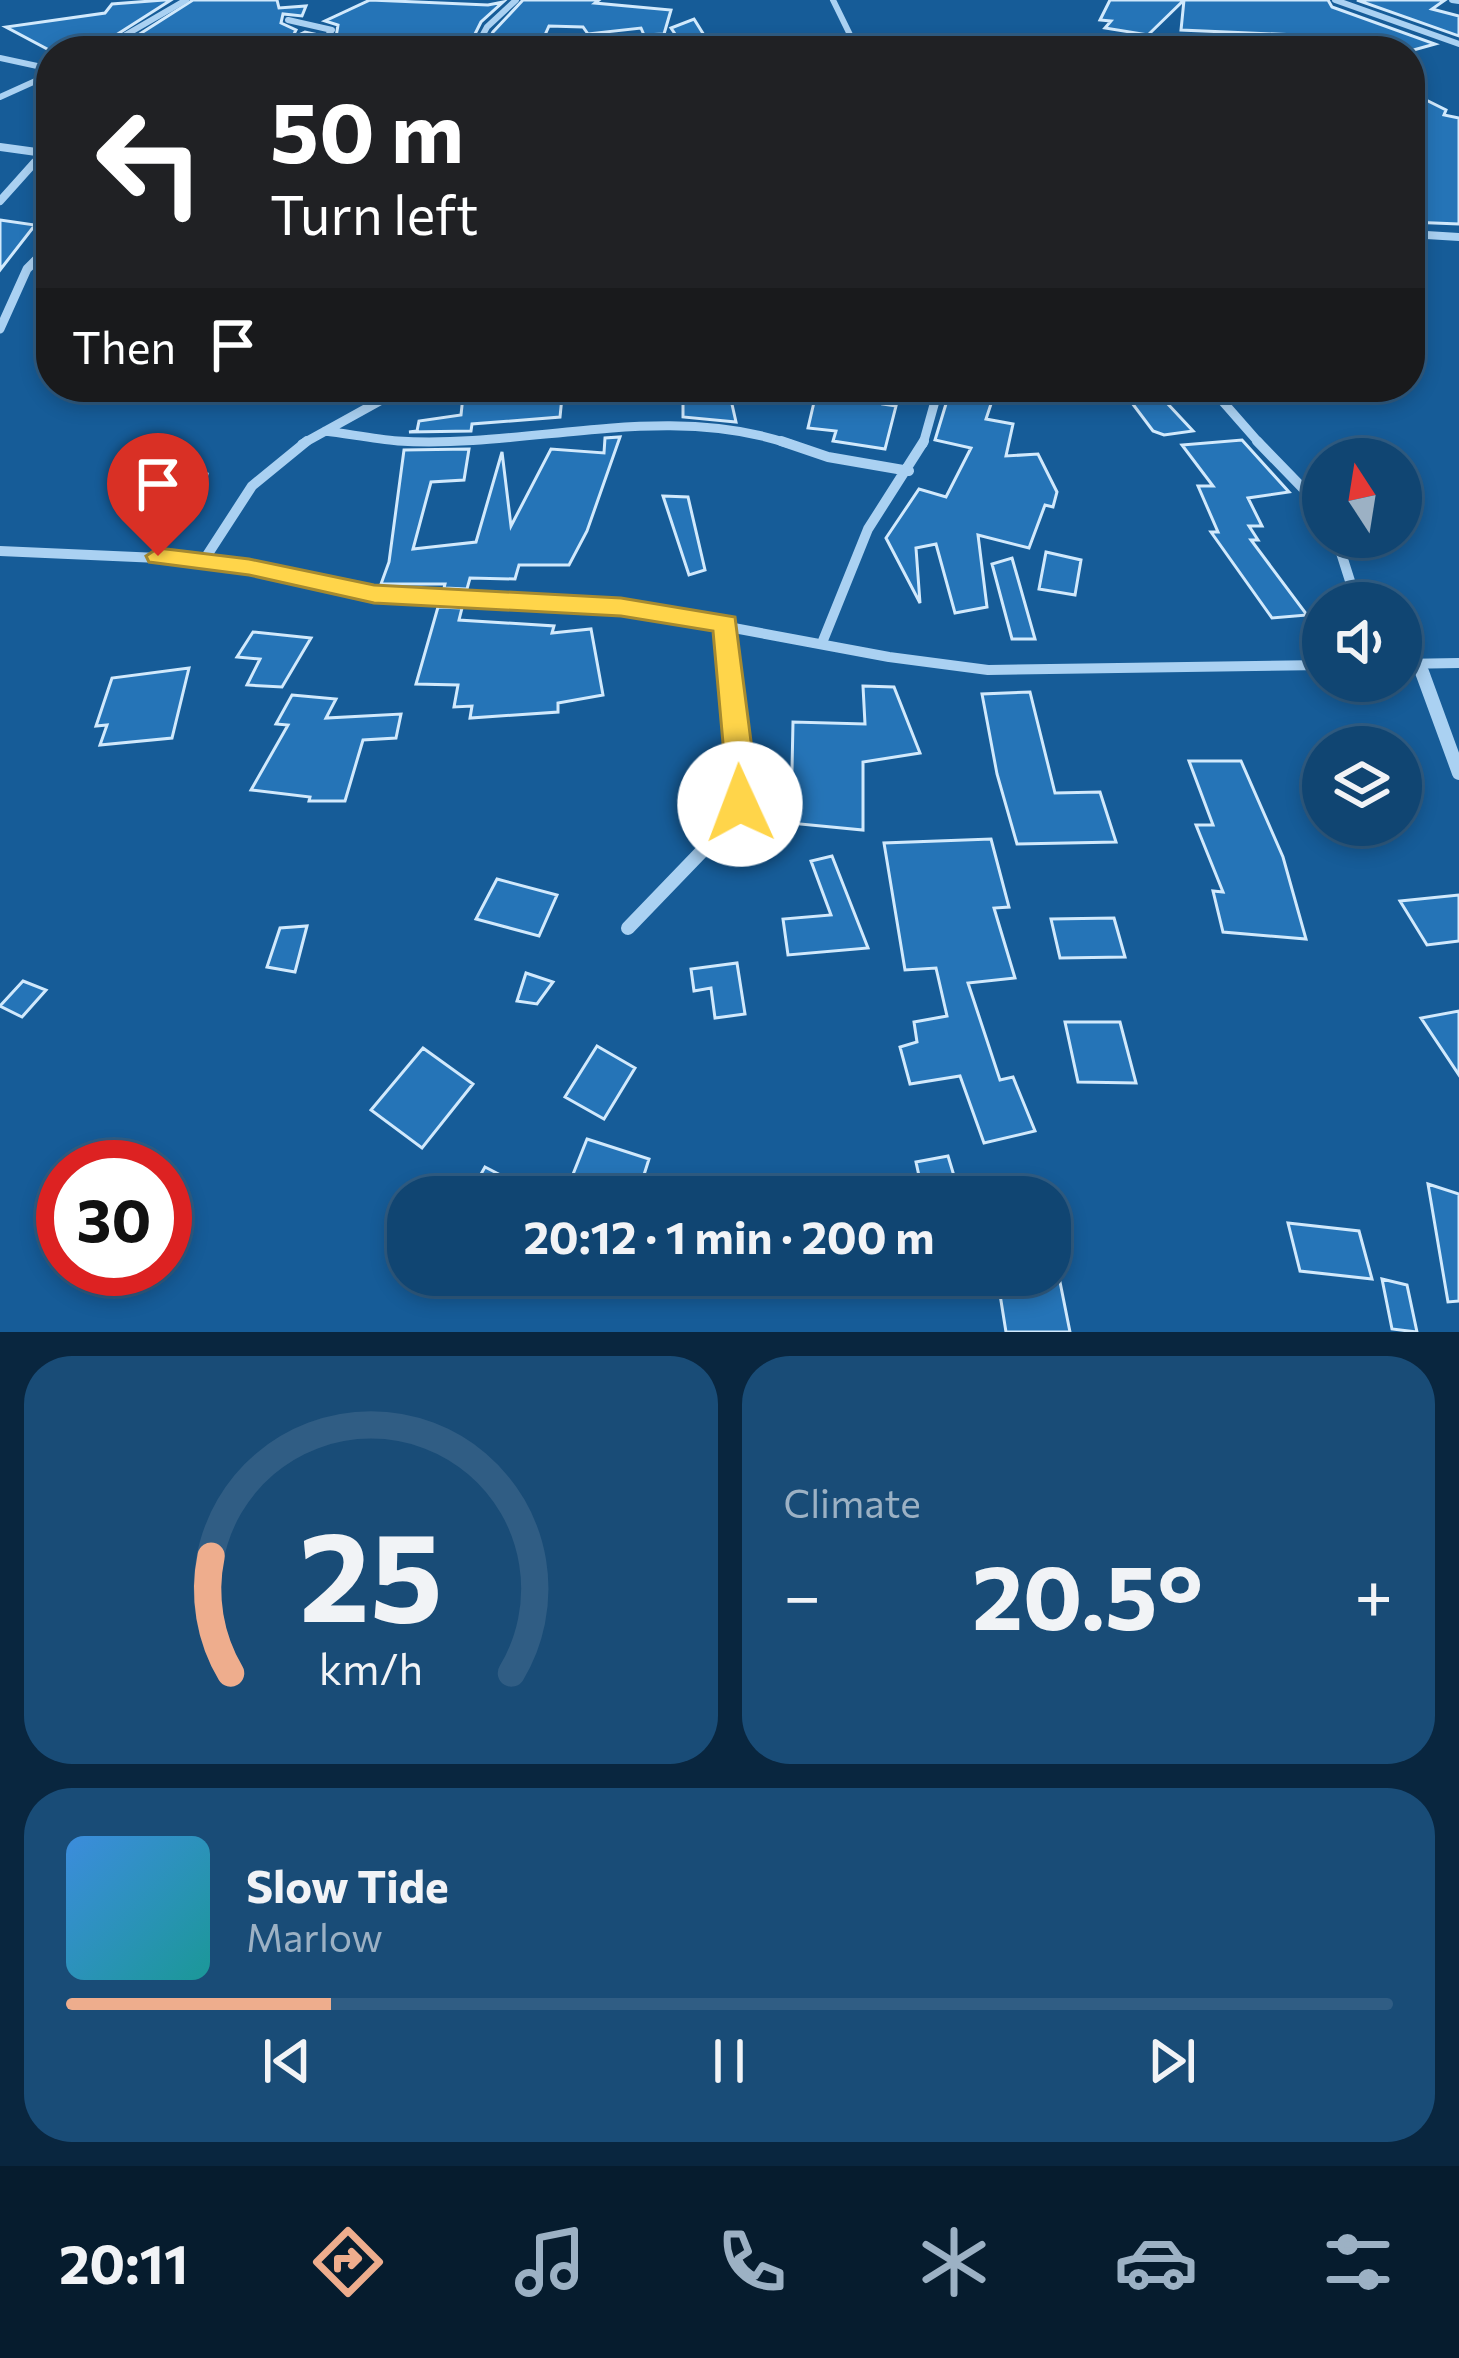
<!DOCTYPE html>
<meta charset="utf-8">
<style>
body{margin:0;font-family:Commissioner,sans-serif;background:#194c77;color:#f1f3f6;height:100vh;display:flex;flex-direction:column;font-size:45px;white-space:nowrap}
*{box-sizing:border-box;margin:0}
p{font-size:39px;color:#9cb1c4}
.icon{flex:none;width:66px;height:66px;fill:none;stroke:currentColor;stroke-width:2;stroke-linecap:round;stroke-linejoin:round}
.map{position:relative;height:1332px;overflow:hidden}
.details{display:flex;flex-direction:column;gap:24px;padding:24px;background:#09263f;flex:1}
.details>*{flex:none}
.banner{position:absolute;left:36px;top:36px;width:1389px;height:366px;border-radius:48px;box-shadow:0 6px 18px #0003,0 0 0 3px #305d84;background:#202124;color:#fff;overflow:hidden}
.needle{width:78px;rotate:348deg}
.fabs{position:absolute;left:1302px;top:438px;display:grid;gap:24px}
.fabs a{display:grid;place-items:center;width:120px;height:120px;border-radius:50%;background:#104572;box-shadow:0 6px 18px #0003,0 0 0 3px #305d84;font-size:60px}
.speed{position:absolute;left:36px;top:1140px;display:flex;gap:24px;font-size:60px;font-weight:700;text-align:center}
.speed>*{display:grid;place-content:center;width:156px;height:156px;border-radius:50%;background:#104572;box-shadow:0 6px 18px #0003,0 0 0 3px #305d84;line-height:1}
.speed .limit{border:18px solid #d22;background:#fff;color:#111}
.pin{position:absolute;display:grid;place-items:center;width:102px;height:102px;color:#fff;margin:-123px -51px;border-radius:50% 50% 50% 0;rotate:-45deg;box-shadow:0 0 12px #0007}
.pin .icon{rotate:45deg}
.me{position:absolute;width:132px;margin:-66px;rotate:358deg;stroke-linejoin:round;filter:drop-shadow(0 0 9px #0008)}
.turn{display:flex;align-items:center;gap:42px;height:252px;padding:0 36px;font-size:54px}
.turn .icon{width:156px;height:156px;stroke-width:2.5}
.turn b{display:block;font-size:84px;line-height:102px}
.then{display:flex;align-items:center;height:114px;padding:0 36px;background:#0003;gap:24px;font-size:45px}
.big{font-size:90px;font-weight:700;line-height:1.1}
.details .widget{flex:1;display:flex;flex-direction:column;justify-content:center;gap:18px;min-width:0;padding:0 42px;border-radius:48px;background:#194c77}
.details .dial{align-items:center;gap:0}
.dial svg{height:312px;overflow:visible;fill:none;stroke:#305d84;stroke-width:7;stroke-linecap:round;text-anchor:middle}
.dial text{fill:#f1f3f6;stroke:none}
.song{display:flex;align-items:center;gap:36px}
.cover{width:144px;height:144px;border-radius:18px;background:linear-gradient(135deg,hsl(210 70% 55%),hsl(180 70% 35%))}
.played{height:12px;border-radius:6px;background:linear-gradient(90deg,#eead8d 20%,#305d84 20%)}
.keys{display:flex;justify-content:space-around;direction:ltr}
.heat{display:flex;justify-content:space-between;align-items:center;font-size:66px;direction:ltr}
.details .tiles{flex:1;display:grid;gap:24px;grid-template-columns:1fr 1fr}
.widget:last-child{grid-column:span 2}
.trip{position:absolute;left:387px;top:1176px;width:684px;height:120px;border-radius:48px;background:#104572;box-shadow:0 6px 18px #0003,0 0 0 3px #305d84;font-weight:700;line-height:120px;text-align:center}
.tab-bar{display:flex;height:192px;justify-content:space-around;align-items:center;background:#061c2e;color:#9cb1c4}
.tab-bar .icon{width:84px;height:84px}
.tab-bar .current{color:#eead8d}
.tab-bar b{font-size:54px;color:#f1f3f6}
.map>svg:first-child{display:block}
.building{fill:#2574b7;stroke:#d1e9fc;stroke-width:3}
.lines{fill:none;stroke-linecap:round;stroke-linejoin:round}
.minor-far4{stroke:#aad1f2;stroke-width:6}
.minor-far3{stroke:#aad1f2;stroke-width:8}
.minor-far2{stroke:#aad1f2;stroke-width:9}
.minor-far1{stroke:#aad1f2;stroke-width:10}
.minor{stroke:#aad1f2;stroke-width:14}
.route{fill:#ffd54a;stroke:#a68a30;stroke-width:3}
</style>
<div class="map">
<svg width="1459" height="1332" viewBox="0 0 1459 1332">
<rect width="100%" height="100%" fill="#165c98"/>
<path class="building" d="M164 0H171L91 51H51L6 27 105 13 112 4Z
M193 0H277L279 8 306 6 302 16 283 14 281 23 296 30 292 38 305 32 319 35 299 51H113Z
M370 0 488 5 503 2 481 22 471 42 336 37 338 25 325 21Z
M523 0H599L595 3 671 10 664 34 644 35 641 28 588 34 583 27 549 26 540 46 483 51 493 32Z
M1110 0H1328L1332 7 1435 44 1410 51H1293L1296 35 1181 30 1184 0 1148 35 1105 28 1111 21 1100 20Z
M1357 0H1445L1432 9 1459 16V36Z
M694 19 712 48 686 50 671 28Z
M1410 92 1446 110 1444 115 1459 118V224L1410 222Z
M0 220 35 225 0 270Z
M464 387H563L560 417 472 424 471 431 409 432 417 431 419 421 461 415Z
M860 387H890L883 404 896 406 885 449 833 441 836 431 808 428 815 398 847 401 855 398Z
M1120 387H1152L1193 431 1164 435 1153 431Z
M729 391 736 422 683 417V395Z
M949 394 992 401 986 419 1013 424 1006 456 1038 454 1057 492 1053 507 1045 505 1029 548 978 535 987 607 955 613 936 544 916 548 920 603 886 538 919 489 946 497 971 448 935 440Z
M620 437 587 531 569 565H519L515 579 470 578 467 589 444 588 445 584H381L389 562 404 450 469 449 464 480 431 482 413 549 476 542 502 452 511 526 551 449 604 453 605 438Z
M1242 440 1289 492 1248 498 1262 526H1249L1258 540H1251L1307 615 1272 618 1211 532H1218L1198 486H1213L1182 445Z
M171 471 207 474 199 502 159 506Z
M663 496 688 497 705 570 689 575Z
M1046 552 1081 560 1075 595 1039 589Z
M1012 558 1035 639H1012L992 564Z
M438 607 462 608 459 620 554 626 552 633 591 629 603 695 558 703V712L470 718 472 706 454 707 458 685 416 684Z
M253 632 311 638 282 687 247 685 260 659 237 657Z
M189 668 172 738 100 745 107 725 96 726 112 678Z
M863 686 894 687 920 753 863 762V830L779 822 784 770H792L793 722 865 724Z
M1030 692 1055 793 1100 792 1116 842 1017 844 997 774 982 694Z
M292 695 336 699 326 718 401 714 396 738 363 740 345 801H309L310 797 251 790 288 725 276 724Z
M1189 761H1241L1283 857 1306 939 1223 932 1213 891 1223 892 1196 825H1213Z
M991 839 1009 907 994 908 1015 978 968 983 1000 1080 1013 1077 1035 1131 984 1143 960 1076 910 1084 900 1047 917 1042 914 1022 947 1016 936 968 905 970 884 843Z
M832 856 868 948 788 955 783 919 831 915 811 861Z
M497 879 557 895 539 936 476 919Z
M1459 895V941L1427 945 1400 901Z
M1114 918 1125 957 1060 958 1051 919Z
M307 926 295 972 267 967 280 928Z
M737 963 745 1014 715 1018 711 988 694 991 691 969Z
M526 973 553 982 537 1004 517 1001Z
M23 981 46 990 22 1017 0 1006Z
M1459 1011V1075L1421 1018Z
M1065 1022H1120L1136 1083 1078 1082Z
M597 1046 635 1068 604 1119 565 1097Z
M423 1048 473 1084 422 1148 371 1110Z
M587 1139 649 1159 637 1197H564Z
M948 1156 955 1179 921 1185 916 1162Z
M485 1167 543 1197H468Z
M1428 1184 1459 1194V1301L1448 1302Z
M1288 1223 1359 1231 1372 1279 1300 1271Z
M1382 1279 1407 1285 1417 1332 1392 1329Z
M998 1282H1060L1070 1332H1006Z"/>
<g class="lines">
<path class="minor-far4" d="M833 0 858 51
M1335 0 1459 44
M1452 0 1459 1
M288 20 332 30 322 43 306 51
M322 43 404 50 475 49
M98 51 186 0
M474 51 487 27 516 0
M0 58 51 69
M0 97 51 74"/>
<path class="minor-far3" d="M0 147 51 154
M0 201 35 162
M1410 234 1459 237
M35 261 51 246"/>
<path class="minor-far2" d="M0 329 27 269 38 258
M1210 387 1260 444
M325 431C349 434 374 439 398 441 528 449 663 401 790 444
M302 444 405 387
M923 444 939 387"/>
<path class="minor-far1" d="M781 441 828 457 909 471
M1257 441 1323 509
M1336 537 1357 603
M0 551 204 560 374 594 621 607 889 657 988 670 1323 665
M204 560 252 486 307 441
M725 624 729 675
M822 643 868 529 924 441
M1419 663 1423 675
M1401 664 1459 663"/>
<path class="minor" d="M1422 672 1459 773
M628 928 733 819 740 804 729 672"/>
</g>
<path class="route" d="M158 548 249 559 374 585 621 598 735 617 757 788 751 813 740 817 729 813 724 804 727 788 713 631 621 616 374 603 249 575 149 562 146 556Z"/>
</svg>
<div class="fabs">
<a><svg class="needle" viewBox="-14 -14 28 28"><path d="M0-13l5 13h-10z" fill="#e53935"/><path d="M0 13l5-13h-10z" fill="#9cb1c4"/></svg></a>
<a><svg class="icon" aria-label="sound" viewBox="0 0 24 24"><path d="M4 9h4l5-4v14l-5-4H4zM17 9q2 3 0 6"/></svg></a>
<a><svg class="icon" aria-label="layers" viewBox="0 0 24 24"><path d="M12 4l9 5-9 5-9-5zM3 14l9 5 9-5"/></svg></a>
</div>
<div class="speed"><div class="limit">30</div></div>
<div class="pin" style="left:158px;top:556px;background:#d93025"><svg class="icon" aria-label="arrive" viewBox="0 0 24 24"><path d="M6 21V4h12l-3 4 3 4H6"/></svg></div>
<svg class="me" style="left:740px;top:804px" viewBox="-20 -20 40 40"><circle r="19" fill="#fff"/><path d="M0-13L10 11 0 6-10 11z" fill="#ffd54a"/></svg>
<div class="trip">20:12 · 1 min · 200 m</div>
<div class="banner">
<div class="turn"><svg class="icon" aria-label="left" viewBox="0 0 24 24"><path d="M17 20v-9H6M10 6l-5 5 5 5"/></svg><div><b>50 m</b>Turn left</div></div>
<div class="then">Then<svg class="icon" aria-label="arrive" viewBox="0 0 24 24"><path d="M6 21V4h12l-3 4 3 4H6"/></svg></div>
</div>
</div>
<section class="details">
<div class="tiles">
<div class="widget dial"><svg viewBox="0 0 100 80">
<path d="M14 69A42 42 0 1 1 86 69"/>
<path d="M14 69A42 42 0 0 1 9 39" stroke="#eead8d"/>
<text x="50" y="56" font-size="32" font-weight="700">25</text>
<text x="50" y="72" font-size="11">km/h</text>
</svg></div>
<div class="widget"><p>Climate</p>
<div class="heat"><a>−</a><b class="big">20.5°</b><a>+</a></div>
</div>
<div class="widget">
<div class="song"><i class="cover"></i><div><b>Slow Tide</b><p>Marlow</p></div></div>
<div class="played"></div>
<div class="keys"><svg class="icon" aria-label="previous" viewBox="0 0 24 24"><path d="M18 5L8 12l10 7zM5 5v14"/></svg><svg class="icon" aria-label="pause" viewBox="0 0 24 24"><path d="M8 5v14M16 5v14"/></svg><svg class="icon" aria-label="next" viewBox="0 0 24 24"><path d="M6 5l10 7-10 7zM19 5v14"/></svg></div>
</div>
</div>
</section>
<nav class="tab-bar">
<b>20:11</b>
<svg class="icon current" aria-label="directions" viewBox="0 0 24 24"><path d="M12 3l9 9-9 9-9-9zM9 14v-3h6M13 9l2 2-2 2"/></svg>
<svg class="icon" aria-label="music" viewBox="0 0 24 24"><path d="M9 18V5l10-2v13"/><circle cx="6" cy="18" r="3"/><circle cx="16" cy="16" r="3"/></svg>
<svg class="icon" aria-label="phone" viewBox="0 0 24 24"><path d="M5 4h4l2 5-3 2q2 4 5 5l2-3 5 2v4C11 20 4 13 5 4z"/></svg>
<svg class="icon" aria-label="climate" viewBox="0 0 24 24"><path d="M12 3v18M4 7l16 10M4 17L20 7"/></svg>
<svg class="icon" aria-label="car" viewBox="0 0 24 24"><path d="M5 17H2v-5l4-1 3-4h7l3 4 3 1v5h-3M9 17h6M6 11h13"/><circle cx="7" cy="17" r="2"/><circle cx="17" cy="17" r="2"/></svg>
<svg class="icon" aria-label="filters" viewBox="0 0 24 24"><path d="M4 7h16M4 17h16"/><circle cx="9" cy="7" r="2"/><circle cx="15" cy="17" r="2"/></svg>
</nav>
